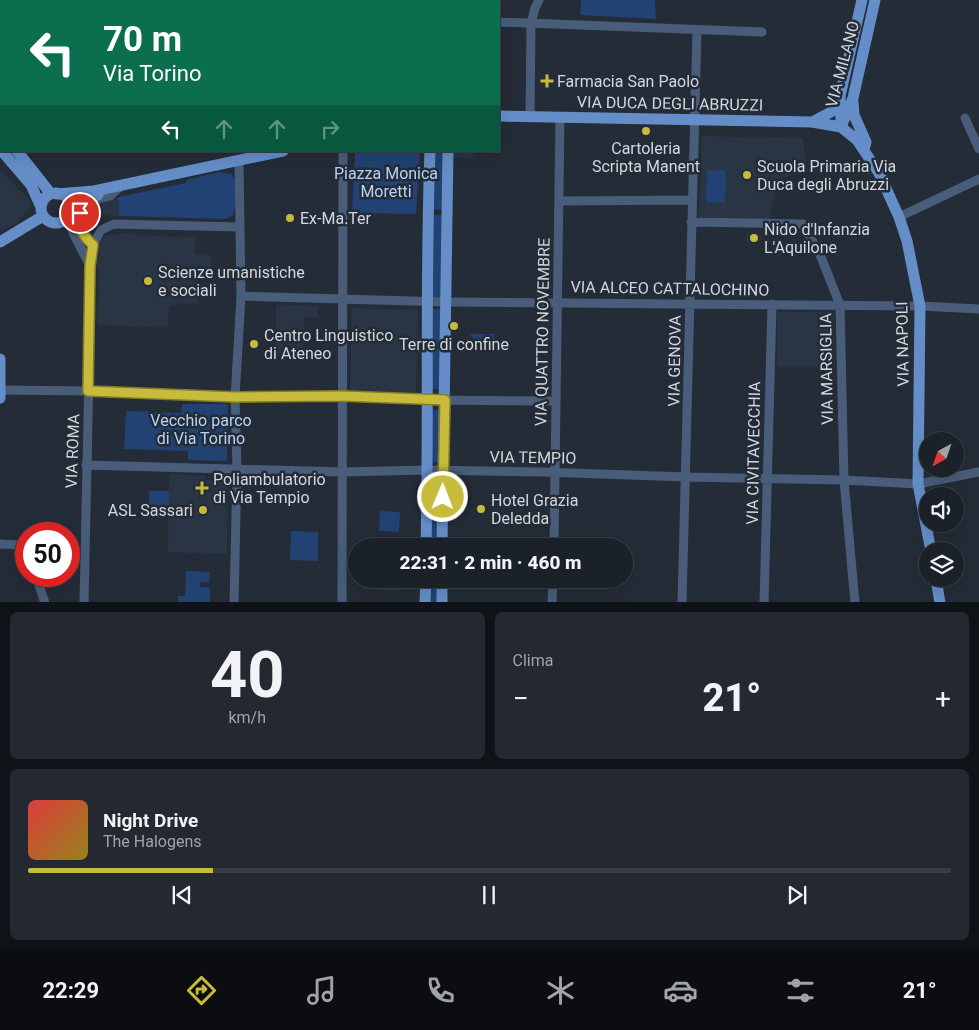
<!DOCTYPE html>
<html lang="it">
<meta charset="utf-8">
<style>
body{margin:0;font-family:Roboto,sans-serif;background:#242931;color:#f1f3f6;height:100vh;display:flex;flex-direction:column;font-size:19px;white-space:nowrap}
*{box-sizing:border-box;margin:0}
p{font-size:16px;color:#a0a3a8}
.icon{flex:none;width:28px;height:28px;fill:none;stroke:currentColor;stroke-width:2;stroke-linecap:round;stroke-linejoin:round}
.map{position:relative;height:602px;overflow:hidden}
.panel{display:flex;flex-direction:column;gap:10px;padding:10px;background:#0f1217;flex:1}
.panel>*{flex:none}
.hud{position:absolute;left:0px;top:0px;width:500px;height:152px;box-shadow:0 5px 20px #0002,0 0 0 1px #393e46;background:#0b6e4f;color:#fff;overflow:hidden}
.needle{width:32px;rotate:220deg}
.controls{position:absolute;left:919px;top:432px;display:grid;gap:10px}
.controls a{display:grid;place-items:center;width:45px;height:45px;border-radius:50%;background:#1b2129;box-shadow:0 5px 20px #0002,0 0 0 1px #393e46;font-size:25px}
.speed{position:absolute;left:15px;top:522px;display:flex;gap:10px;font-size:25px;font-weight:700;text-align:center}
.speed>*{display:grid;place-content:center;width:65px;height:65px;border-radius:50%;background:#1b2129;box-shadow:0 5px 20px #0002,0 0 0 1px #393e46;line-height:1}
.speed .limit{border:8px solid #d22;background:#fff;color:#111}
.pin{position:absolute;display:grid;place-items:center;width:42px;height:42px;color:#fff;margin:-21px;border:2px solid #fff;border-radius:50%;box-shadow:0 1px 5px #0007}
.me{position:absolute;width:55px;margin:-28px;rotate:1deg;stroke-linejoin:round;filter:drop-shadow(0 0 4px #0008)}
.turn{display:flex;align-items:center;gap:18px;height:105px;padding:0 20px;font-size:22px}
.turn .icon{width:65px;height:65px;stroke-width:2.5}
.turn b{display:block;font-size:35px;line-height:42px}
.lanes{display:flex;align-items:center;height:48px;padding:0 20px;background:#0003;justify-content:center;gap:25px;direction:ltr}
.lanes .off{opacity:.35}
.big{font-size:38px;font-weight:800;line-height:1.1}
.panel .card{flex:1;display:flex;flex-direction:column;justify-content:center;gap:8px;min-width:0;padding:0 18px;border-radius:8px;background:#242931}
.panel .dial{align-items:center;gap:0}
.dial b{font-size:65px;line-height:1}
.song{display:flex;align-items:center;gap:15px}
.cover{width:60px;height:60px;border-radius:8px;background:linear-gradient(135deg,hsl(0 70% 55%),hsl(50 70% 35%))}
.played{height:5px;border-radius:2px;background:linear-gradient(90deg,#c7bb3b 20%,#393e46 20%)}
.keys{display:flex;justify-content:space-around;direction:ltr}
.heat{display:flex;justify-content:space-between;align-items:center;font-size:28px;direction:ltr}
.panel .tiles{flex:1;display:grid;gap:10px;grid-template-columns:1fr 1fr}
.card:last-child{grid-column:span 2}
.trip{position:absolute;left:348px;top:538px;width:285px;height:50px;border-radius:25px;background:#1b2129;box-shadow:0 5px 20px #0002,0 0 0 1px #393e46;font-weight:800;line-height:50px;text-align:center}
.menu{display:flex;height:80px;justify-content:space-around;align-items:center;background:#0b0d10;color:#a0a3a8}
.menu .icon{width:35px;height:35px}
.menu .selected{color:#c7bb3b}
.menu b{font-size:22px;color:#f1f3f6}
.map>svg:first-child{display:block}
.built{fill:#293545}
.green{fill:#214272}
.lines{fill:none;stroke-linecap:round;stroke-linejoin:round}
.minor{stroke:#495d7a;stroke-width:9}
.major{stroke:#658ec9;stroke-width:11}
.route-casing{stroke:#817a26;stroke-width:12}
.route{stroke:#c7bb3b;stroke-width:9}
.poi-dot{fill:#c7bb3b;stroke:#242c37;stroke-width:2}
.labels{text-anchor:middle;stroke-width:5;stroke-linejoin:round;paint-order:stroke}
.street-label{font-size:16px;fill:#d2d7df;stroke:#242c37}
.poi-label{font-size:16px;fill:#d2d7df;stroke:#242c37;text-anchor:start}
.park-label{font-size:16px;fill:#b8d2f7;stroke:#242c37}
</style>
<div class="map">
<svg width="979" height="603" viewBox="0 0 979 603">
<rect width="100%" height="100%" fill="#242c37"/>
<path class="built" d="M702 136 803 138 807 171 779 179 769 220 699 217Z
M454 151H473V159L453 158Z
M0 170 30 200 32 205 16 224 0 231Z
M118 197 119 216 97 215 96 205Z
M122 233 150 236 195 237V255H211V276H198V303L174 305 169 307 168 327 97 325 99 268H97V259H99V243L107 236 122 234Z
M756 233V235H760L762 240 747 243 745 235Z
M276 305 318 306V317L304 318 303 357 277 356V349H275Z
M352 308 418 310 416 393 350 391Z
M777 312H834L835 367H777Z
M169 474 206 476V480H217L218 478 228 480 227 554 168 552Z"/>
<path class="green" d="M581 0H655L656 19 580 15Z
M355 151H420L416 214 352 213Z
M435 151H446L445 210 434 209Z
M707 170H726L725 203 706 202Z
M219 172 231 174C240 182 236 204 233 215L227 219 119 216 118 197 186 183V180Z
M433 215H445L443 297H431Z
M433 309H443V389H432Z
M470 334H494V350L470 348 476 342Z
M182 404H228L227 461 188 460V451L124 449 126 411 181 413Z
M432 410H441L440 462H431Z
M149 491H169V505H163L162 516 149 517Z
M432 491 442 492 440 546H430Z
M380 511 400 512 399 532 379 531Z
M291 531 318 532V561L290 560Z
M366 538 383 540V546H366Z
M186 571 210 572 209 582H200V587L210 588V602H178V596H185Z
M365 579H398V590L364 589Z
M429 579H439L438 602 428 603Z"/>
<g class="lines">
<path class="minor" d="M129 0V1
M218 0V1
M425 1V0
M499 22 762 32
M530 117 531 24 535 8 539 0
M965 118 979 149
M0 120H1
M559 201 692 200
M68 216 72 231 90 266V328L84 603
M899 217 979 179
M691 222 803 224 821 257 840 305 844 480 855 603
M93 245 79 225 78 218 80 213 86 206 98 199 110 196 120 187
M90 266 93 245 101 230 114 224 239 227
M241 296 446 302 920 306 979 309
M0 390 88 391 235 397 343 396 428 400 555 401
M86 465 342 472 428 470 543 472 686 477 844 480 918 484 979 472
M0 544 23 545 26 554
M554 546 560 118
M36 576 45 603
M234 603 237 469 235 397 241 296 239 161
M342 603 343 151
M552 603 553 579
M682 603 697 30
M764 603 772 304"/>
<path class="major" d="M853 102 854 115 866 142 865 146
M499 116 812 122 841 127 857 140 879 173 899 217 907 241 920 306 918 484 931 551
M814 121 831 112 840 98
M841 121 840 96 862 0
M841 127 853 98 875 0
M0 131 1 132
M2 151 31 185 41 207
M17 151 51 194
M41 208a15 15 0 1 1 30 0a15 15 0 1 1-30 0Z
M57 194 94 191 283 151
M69 214 85 200 98 195
M0 242 43 216
M0 359V398
M426 546C429 415 425 283 430 151
M442 546 448 151
M936 579 940 603
M425 603 426 579
M442 603V579"/>
</g>
<g class="lines">
<defs>
<path id="route" d="M80 213C75 224 84 237 93 245L90 266 88 391 235 397 342 396 445 400 443 497"/>
</defs>
<use href="#route" class="route-casing"/>
<use href="#route" class="route"/>
</g>
<g class="poi-dot">
<path d="M544.5 73.5h5v5h5v5h-5v5h-5v-5h-5v-5h5z"/>
<circle cx="646" cy="131" r="5"/>
<circle cx="747" cy="175" r="5"/>
<circle cx="290" cy="218" r="5"/>
<circle cx="754" cy="238" r="5"/>
<circle cx="148" cy="281" r="5"/>
<circle cx="454" cy="326" r="5"/>
<circle cx="254" cy="344" r="5"/>
<path d="M199.5 480.5h5v5h5v5h-5v5h-5v-5h-5v-5h5z"/>
<circle cx="481" cy="509" r="5"/>
<circle cx="203" cy="510" r="5"/>
</g>
<g class="labels">
<g class="street-label">
<text transform="translate(842 64) rotate(-75)" y="6">VIA MILANO</text>
<text transform="translate(670 103) rotate(1)" y="6">VIA DUCA DEGLI ABRUZZI</text>
<text transform="translate(670 288) rotate(1)" y="6">VIA ALCEO CATTALOCHINO</text>
<text transform="translate(542 332) rotate(-89)" y="6">VIA QUATTRO NOVEMBRE</text>
<text transform="translate(902 344) rotate(-91)" y="6">VIA NAPOLI</text>
<text transform="translate(674 361) rotate(-89)" y="6">VIA GENOVA</text>
<text transform="translate(826 369) rotate(-91)" y="6">VIA MARSIGLIA</text>
<text transform="translate(72 451) rotate(-88)" y="6">VIA ROMA</text>
<text transform="translate(753 453) rotate(-89)" y="6">VIA CIVITAVECCHIA</text>
<text transform="translate(533 457) rotate(1)" y="6">VIA TEMPIO</text>
</g>
<g class="poi-label">
<text x="557" y="87">Farmacia San Paolo</text>
<text x="646" y="154" text-anchor="middle">Cartoleria<tspan x="646" dy="18">Scripta Manent</tspan></text>
<text x="757" y="172">Scuola Primaria Via<tspan x="757" dy="18">Duca degli Abruzzi</tspan></text>
<text x="300" y="224">Ex-Ma.Ter</text>
<text x="764" y="235">Nido d'Infanzia<tspan x="764" dy="18">L'Aquilone</tspan></text>
<text x="158" y="278">Scienze umanistiche<tspan x="158" dy="18">e sociali</tspan></text>
<text x="264" y="341">Centro Linguistico<tspan x="264" dy="18">di Ateneo</tspan></text>
<text x="454" y="350" text-anchor="middle">Terre di confine</text>
<text x="213" y="485">Poliambulatorio<tspan x="213" dy="18">di Via Tempio</tspan></text>
<text x="491" y="506">Hotel Grazia<tspan x="491" dy="18">Deledda</tspan></text>
<text x="193" y="516" text-anchor="end">ASL Sassari</text>
</g>
<g class="park-label">
<text x="386" y="179">Piazza Monica<tspan x="386" dy="18">Moretti</tspan></text>
<text x="201" y="426">Vecchio parco<tspan x="201" dy="18">di Via Torino</tspan></text>
</g>
</g>
</svg>
<div class="controls">
<a><svg class="needle" viewBox="-14 -14 28 28"><path d="M0-13l5 13h-10z" fill="#e53935"/><path d="M0 13l5-13h-10z" fill="#a0a3a8"/></svg></a>
<a><svg class="icon" aria-label="sound" viewBox="0 0 24 24"><path d="M4 9h4l5-4v14l-5-4H4zM17 9q2 3 0 6"/></svg></a>
<a><svg class="icon" aria-label="layers" viewBox="0 0 24 24"><path d="M12 4l9 5-9 5-9-5zM3 14l9 5 9-5"/></svg></a>
</div>
<div class="speed"><div class="limit">50</div></div>
<div class="pin" style="left:80px;top:213px;background:#d93025"><svg class="icon" aria-label="arrive" viewBox="0 0 24 24"><path d="M6 21V4h12l-3 4 3 4H6"/></svg></div>
<svg class="me" style="left:443px;top:497px" viewBox="-20 -20 40 40"><circle r="17" fill="#c7bb3b" stroke="#fff" stroke-width="3"/><path d="M0-11L8 9 0 5-8 9z" fill="#fff"/></svg>
<div class="trip">22:31 · 2 min · 460 m</div>
<div class="hud">
<div class="turn"><svg class="icon" aria-label="left" viewBox="0 0 24 24"><path d="M17 20v-9H6M10 6l-5 5 5 5"/></svg><div><b>70 m</b>Via Torino</div></div>
<div class="lanes"><svg class="icon" aria-label="left" viewBox="0 0 24 24"><path d="M17 20v-9H6M10 6l-5 5 5 5"/></svg><svg class="icon off" aria-label="ahead" viewBox="0 0 24 24"><path d="M12 20V5M6 11l6-6 6 6"/></svg><svg class="icon off" aria-label="ahead" viewBox="0 0 24 24"><path d="M12 20V5M6 11l6-6 6 6"/></svg><svg class="icon off" aria-label="right" viewBox="0 0 24 24"><path d="M7 20v-9h11M14 6l5 5-5 5"/></svg></div>
</div>
</div>
<section class="panel">
<div class="tiles">
<div class="card dial"><b>40</b><p>km/h</p></div>
<div class="card"><p>Clima</p>
<div class="heat"><a>−</a><b class="big">21°</b><a>+</a></div>
</div>
<div class="card">
<div class="song"><i class="cover"></i><div><b>Night Drive</b><p>The Halogens</p></div></div>
<div class="played"></div>
<div class="keys"><svg class="icon" aria-label="previous" viewBox="0 0 24 24"><path d="M18 5L8 12l10 7zM5 5v14"/></svg><svg class="icon" aria-label="pause" viewBox="0 0 24 24"><path d="M8 5v14M16 5v14"/></svg><svg class="icon" aria-label="next" viewBox="0 0 24 24"><path d="M6 5l10 7-10 7zM19 5v14"/></svg></div>
</div>
</div>
</section>
<nav class="menu">
<b>22:29</b>
<svg class="icon selected" aria-label="directions" viewBox="0 0 24 24"><path d="M12 3l9 9-9 9-9-9zM9 14v-3h6M13 9l2 2-2 2"/></svg>
<svg class="icon" aria-label="music" viewBox="0 0 24 24"><path d="M9 18V5l10-2v13"/><circle cx="6" cy="18" r="3"/><circle cx="16" cy="16" r="3"/></svg>
<svg class="icon" aria-label="phone" viewBox="0 0 24 24"><path d="M5 4h4l2 5-3 2q2 4 5 5l2-3 5 2v4C11 20 4 13 5 4z"/></svg>
<svg class="icon" aria-label="climate" viewBox="0 0 24 24"><path d="M12 3v18M4 7l16 10M4 17L20 7"/></svg>
<svg class="icon" aria-label="car" viewBox="0 0 24 24"><path d="M5 17H2v-5l4-1 3-4h7l3 4 3 1v5h-3M9 17h6M6 11h13"/><circle cx="7" cy="17" r="2"/><circle cx="17" cy="17" r="2"/></svg>
<svg class="icon" aria-label="filters" viewBox="0 0 24 24"><path d="M4 7h16M4 17h16"/><circle cx="9" cy="7" r="2"/><circle cx="15" cy="17" r="2"/></svg>
<b>21°</b>
</nav>
